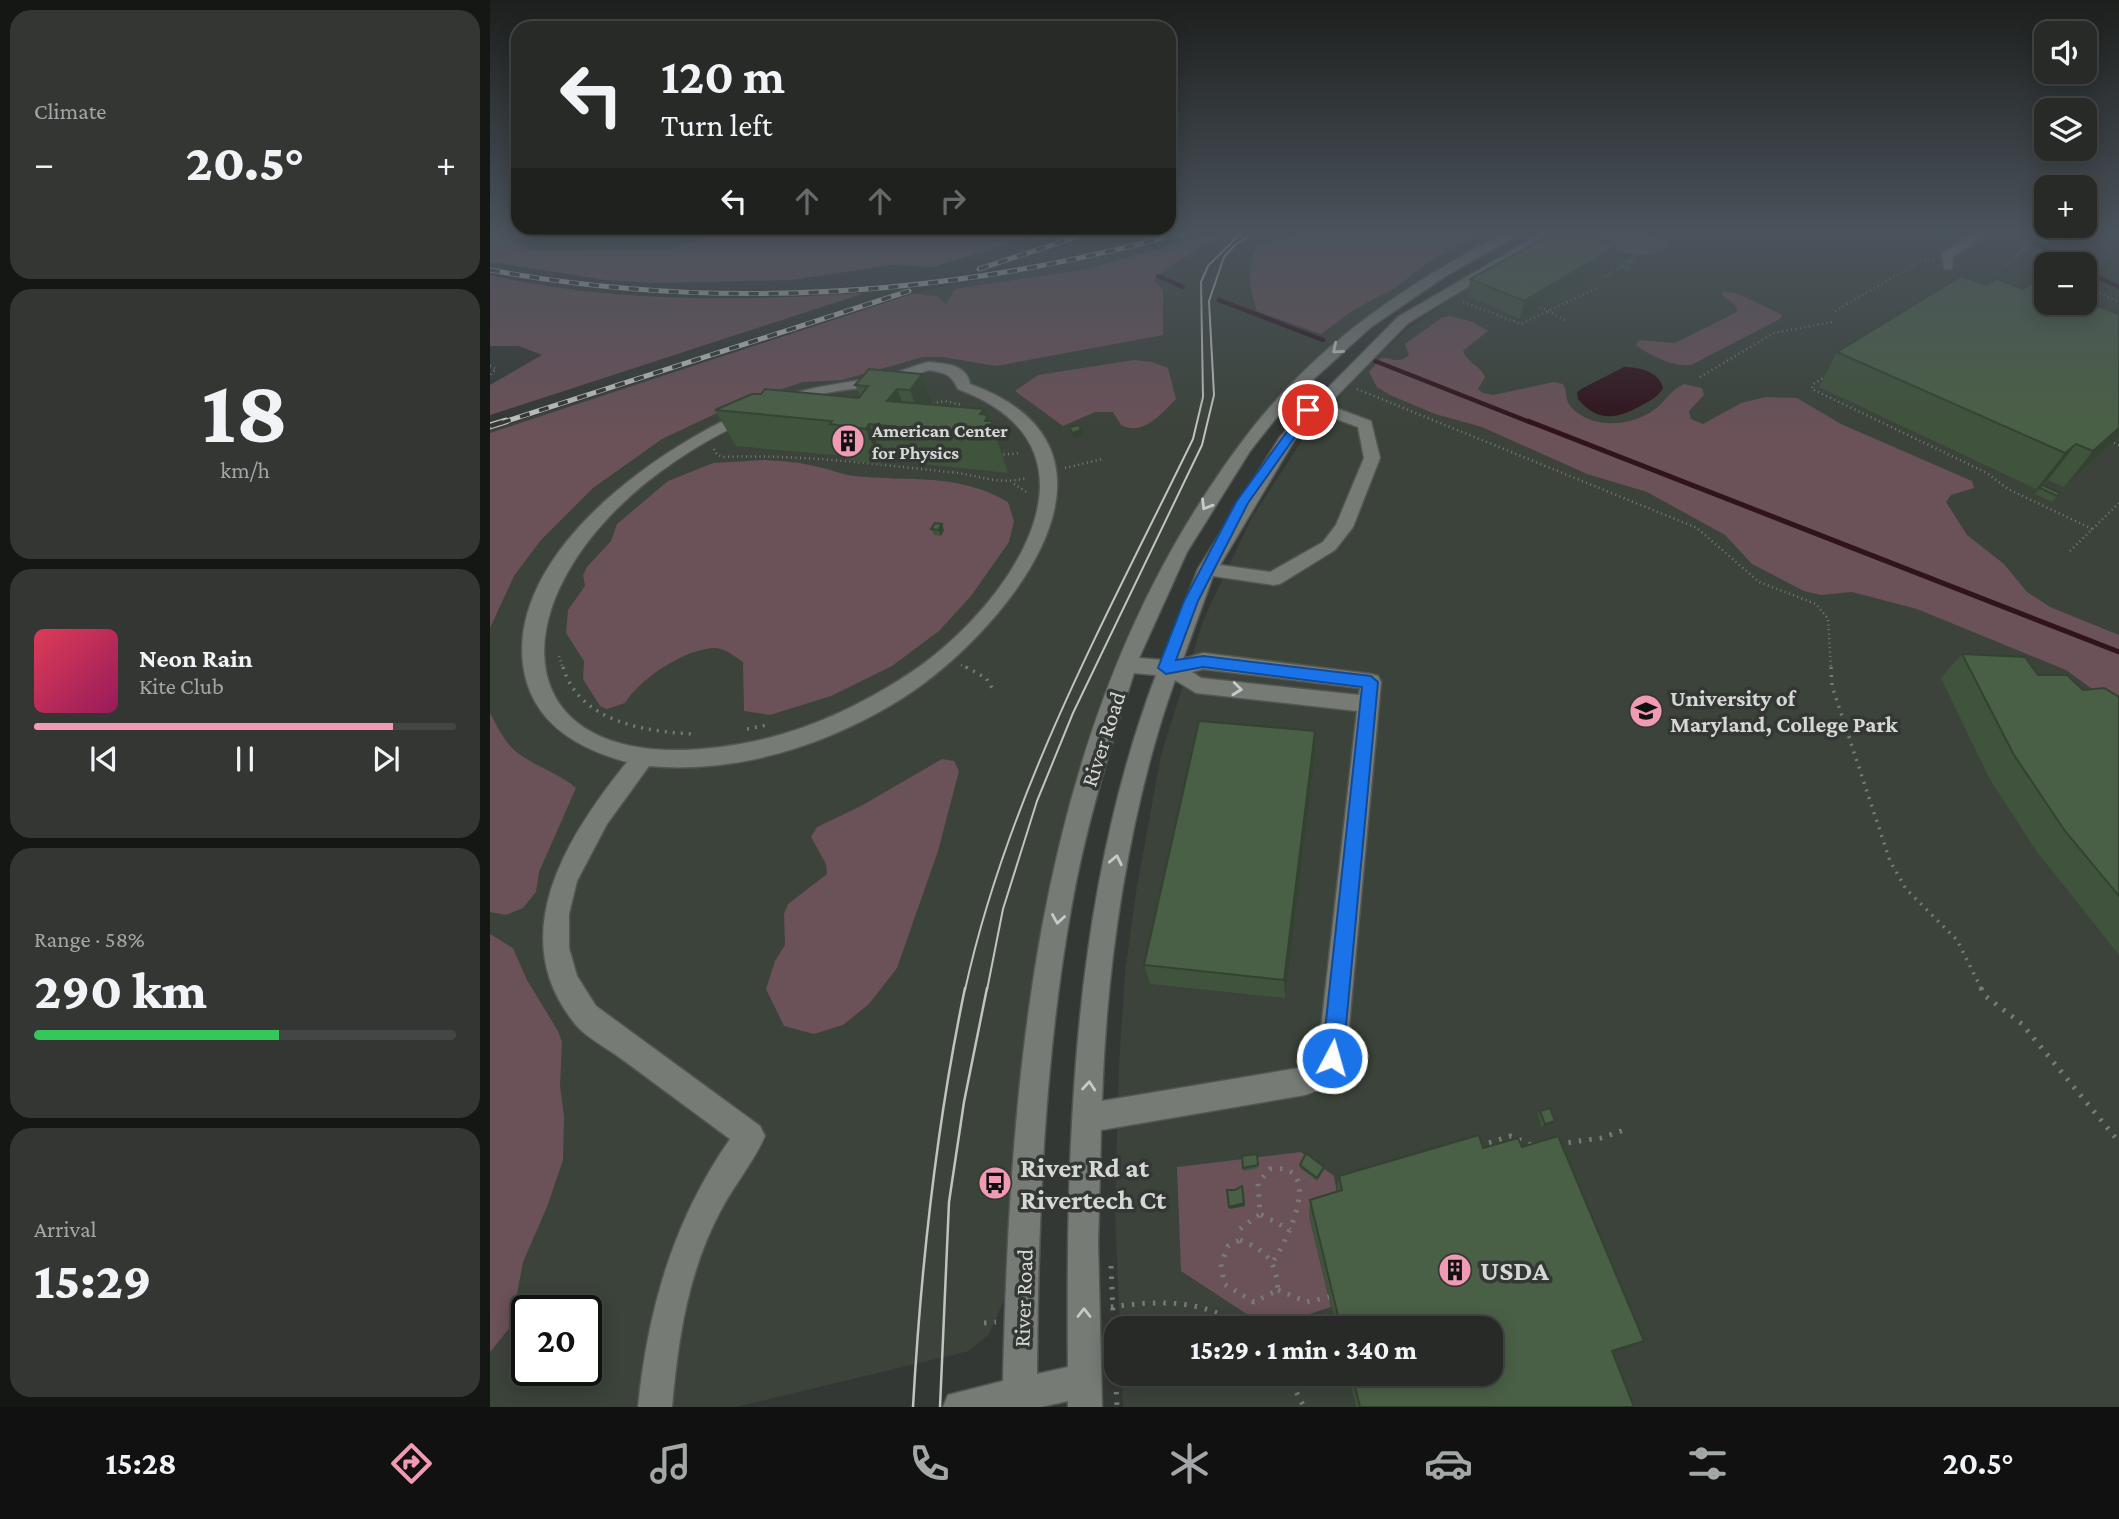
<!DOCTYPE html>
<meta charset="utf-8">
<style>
body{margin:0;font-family:"Crimson Pro",serif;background:#333633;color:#f1f3f6;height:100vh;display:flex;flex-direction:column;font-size:26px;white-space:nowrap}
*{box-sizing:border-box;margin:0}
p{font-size:23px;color:#a4a7a7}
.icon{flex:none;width:38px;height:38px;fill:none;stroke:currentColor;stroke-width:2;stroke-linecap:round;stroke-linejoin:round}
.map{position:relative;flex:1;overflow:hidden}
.sheet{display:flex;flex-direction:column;gap:10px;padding:10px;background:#151715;width:490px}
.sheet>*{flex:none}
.guide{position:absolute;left:21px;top:21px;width:665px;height:214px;border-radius:21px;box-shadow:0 4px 18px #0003,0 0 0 2px #434644;background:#272a27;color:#f1f3f6;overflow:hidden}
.tools{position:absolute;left:1544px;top:21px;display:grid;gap:14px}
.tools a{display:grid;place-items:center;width:63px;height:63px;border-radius:14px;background:#272a27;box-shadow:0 4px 18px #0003,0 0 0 2px #434644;font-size:35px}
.speed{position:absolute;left:21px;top:1295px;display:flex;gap:14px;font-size:35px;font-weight:700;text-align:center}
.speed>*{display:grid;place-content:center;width:91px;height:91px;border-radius:50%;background:#272a27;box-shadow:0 4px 18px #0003,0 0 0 2px #434644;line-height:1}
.speed .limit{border:4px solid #111;border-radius:10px;background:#fff;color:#111}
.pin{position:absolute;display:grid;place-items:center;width:60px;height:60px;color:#fff;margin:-30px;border:4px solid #fff;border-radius:50%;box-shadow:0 2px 7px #0007}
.me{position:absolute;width:77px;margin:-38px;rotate:6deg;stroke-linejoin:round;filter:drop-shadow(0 0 5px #0008)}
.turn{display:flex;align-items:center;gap:24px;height:147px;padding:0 35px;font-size:32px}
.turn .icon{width:91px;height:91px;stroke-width:2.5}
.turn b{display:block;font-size:49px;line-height:60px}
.lanes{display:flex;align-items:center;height:66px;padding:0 35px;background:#0003;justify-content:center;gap:35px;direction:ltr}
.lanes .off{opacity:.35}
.big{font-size:52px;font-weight:800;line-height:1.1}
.sheet .card{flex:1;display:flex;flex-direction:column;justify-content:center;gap:10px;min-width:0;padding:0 24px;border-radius:21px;background:#333633}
.sheet .dial{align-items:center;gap:0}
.dial b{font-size:91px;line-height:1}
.song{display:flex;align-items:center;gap:21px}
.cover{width:84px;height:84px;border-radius:10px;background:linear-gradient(135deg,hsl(350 70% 55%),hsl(330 70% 35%))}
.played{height:7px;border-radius:4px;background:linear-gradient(90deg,#f19ab3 85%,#434644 85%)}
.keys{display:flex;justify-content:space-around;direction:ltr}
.heat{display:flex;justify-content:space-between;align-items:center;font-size:38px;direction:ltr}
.charge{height:10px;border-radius:5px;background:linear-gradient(90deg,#34c759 58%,#434644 0)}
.trip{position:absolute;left:614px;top:1316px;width:399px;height:70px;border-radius:21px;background:#272a27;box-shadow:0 4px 18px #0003,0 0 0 2px #434644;font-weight:800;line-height:70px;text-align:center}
.menu{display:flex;height:112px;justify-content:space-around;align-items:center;background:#101110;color:#a4a7a7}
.menu .icon{width:49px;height:49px}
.menu .selected{color:#f19ab3}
.menu b{font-size:32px;color:#f1f3f6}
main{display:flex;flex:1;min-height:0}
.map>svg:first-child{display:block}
.built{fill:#3b433a;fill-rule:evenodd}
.green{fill:#6b5158}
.water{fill:#30131c}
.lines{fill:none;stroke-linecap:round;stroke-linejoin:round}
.stream-far1{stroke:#30131c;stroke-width:4.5}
.stream{stroke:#30131c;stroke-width:5}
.minor-casing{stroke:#545653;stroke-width:3}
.path-far2{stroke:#777a77;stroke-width:2.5;stroke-dasharray:1 3.5;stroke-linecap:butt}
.path-far1{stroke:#777a77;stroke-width:3.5;stroke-dasharray:2 6;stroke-linecap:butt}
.path{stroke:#777a77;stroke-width:5;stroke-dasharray:2.5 8;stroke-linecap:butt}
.minor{fill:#777b76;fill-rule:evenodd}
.tram-far1{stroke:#c1c3c1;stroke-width:2}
.tram{stroke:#c1c3c1;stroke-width:2.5}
.rail-far1-casing{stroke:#c1c3c1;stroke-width:5}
.rail-casing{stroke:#c1c3c1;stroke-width:7}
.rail-far1{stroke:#343834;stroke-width:3.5;stroke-dasharray:10;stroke-linecap:butt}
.rail{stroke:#343834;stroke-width:4.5;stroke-dasharray:13;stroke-linecap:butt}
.wall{fill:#40533c}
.shaded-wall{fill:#344331}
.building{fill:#4a6046;stroke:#344331;stroke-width:2}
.oneway{stroke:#c8cac8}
.route{fill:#1a73e8;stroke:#114b97;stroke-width:2}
.labels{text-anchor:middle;stroke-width:7;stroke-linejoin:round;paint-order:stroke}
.far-poi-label{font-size:19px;font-weight:bold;fill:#d6d8d6;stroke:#343834;text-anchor:start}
.poi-label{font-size:23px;font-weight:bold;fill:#d6d8d6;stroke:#343834;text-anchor:start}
.street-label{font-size:23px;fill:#d6d8d6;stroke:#343834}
.near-poi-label{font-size:28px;font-weight:bold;fill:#d6d8d6;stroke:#343834;text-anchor:start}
</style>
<main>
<section class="sheet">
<div class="card"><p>Climate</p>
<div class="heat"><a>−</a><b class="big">20.5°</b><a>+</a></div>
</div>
<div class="card dial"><b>18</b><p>km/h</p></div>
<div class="card">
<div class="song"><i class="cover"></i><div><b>Neon Rain</b><p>Kite Club</p></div></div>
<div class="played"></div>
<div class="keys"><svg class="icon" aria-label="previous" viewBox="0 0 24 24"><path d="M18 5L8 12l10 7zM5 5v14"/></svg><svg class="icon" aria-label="pause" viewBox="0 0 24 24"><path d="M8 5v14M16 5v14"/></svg><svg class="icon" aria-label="next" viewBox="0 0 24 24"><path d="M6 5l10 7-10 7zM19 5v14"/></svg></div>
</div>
<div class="card"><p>Range · 58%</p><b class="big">290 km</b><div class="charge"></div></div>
<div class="card"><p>Arrival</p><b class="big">15:29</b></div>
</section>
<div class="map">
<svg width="1629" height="1407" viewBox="0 0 1629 1407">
<rect width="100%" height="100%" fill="#343834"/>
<path class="built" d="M701 232H1021L952 267 912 293 779 411 731 469 704 510 646 619 629 663 543 997 530 1084 519 1289 499 1334 479 1351 246 1407H0V430L441 289 590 261ZM37 1311H96V1370H37Z
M1075 232H1629V1407H633L631 1374H1001V1328H630L625 1212 629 1065 635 973 646 892 671 755 713 621 762 517 815 436 884 358 926 323 1017 260ZM1556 264H1594V303H1556Z"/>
<path class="green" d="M232 232H580L550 242 541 237 442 267 402 265 301 280 165 283 116 280 0 262V233L48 251 176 250Z
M813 232H999L944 258 905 288 862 311 831 334 767 311C759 287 756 271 767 247Z
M1098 232H1154L1180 244C1157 266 1120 249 1096 236Z
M720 235 726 239 683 264 664 280 673 290V335L506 366 453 357H433L352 380 313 382 246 404 172 439 103 488 51 540 24 576 0 628V433L422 294 447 296 456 304 465 289 596 269Z
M0 275C123 303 250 301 375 293L0 415V385L52 355 29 346H0Z
M1233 291 1249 294 1292 315 1290 319 1201 365C1184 367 1158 355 1146 345L1149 340 1185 343 1247 312 1246 306 1232 295Z
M960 316 983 322 998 331 973 351C977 363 991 366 995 377L988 389 993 393 1003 395 1064 382 1073 384C1078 392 1074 400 1082 408 1103 430 1143 426 1165 409 1176 401 1180 390 1194 384L1212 388 1214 395 1199 411 1201 419 1213 424 1251 403 1276 397 1307 398 1351 424 1482 481 1484 488 1461 495 1456 502 1477 535 1514 564 1537 592 1560 607 1629 635V705L1613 697 1576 670 1427 609 1362 592 1331 595 1314 591 1262 564 1235 535 1157 492 1097 474 992 427 945 414 900 395 887 387 879 372 891 358C902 358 910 364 919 355L915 344 951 318Z
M644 360 662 362 678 368 686 399C672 413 653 437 631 425L623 412H605L573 426 525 391 548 375Z
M274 460C292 461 310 462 328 467 340 469 353 475 365 476 422 482 466 472 518 502L524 521 519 542 481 596 449 631 402 666 341 696 280 715 254 711 253 662C244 656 235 648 223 648 193 650 150 679 135 703L117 709 110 706 93 679 94 661 76 633 78 610 95 586 93 575 97 567 121 541 127 524 178 481 223 463Z
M0 713C5 722 10 733 17 742 33 764 66 770 86 788L49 872 46 892 33 908 16 915 0 912Z
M452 759 464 761 469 771 448 851 407 968 379 1004 353 1025 324 1034 294 1026 276 989 285 961 295 945 294 914 298 904 337 874 336 864 321 837 327 827 371 806Z
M0 934 23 948 37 980 68 1031 72 1042 70 1086 74 1116 73 1160 57 1207 33 1262 21 1326 0 1352Z
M811 1152 844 1176 849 1206 819 1216 841 1307 778 1328 691 1271 687 1167Z"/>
<path class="water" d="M1134 367C1149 367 1169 371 1173 388 1168 397 1161 400 1152 405 1127 419 1108 423 1088 399L1087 392 1093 388Z"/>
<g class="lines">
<path class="stream-far1" d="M1528 232 1582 264
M1594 271 1629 287
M668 276 693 287
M729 300 833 340
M885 361 1042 423"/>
<path class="stream" d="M1038 421 1629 652"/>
<defs>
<path id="minor" d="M1017 232H1033L954 277 881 327 816 386 786 418 760 451 697 552 649 658 672 660 708 569 790 437 818 408V402L825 401 908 317 1054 232H1069L918 323 838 405 881 421 890 458 863 527 845 550 790 584 783 585 723 576 693 659 713 653 881 674 888 676 891 682 856 1058C847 1079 837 1088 815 1095L611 1130 608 1243 612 1407H578V1401L551 1407H453L458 1395 513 1381C520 1082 545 759 711 501 739 458 768 417 805 380 866 318 940 271 1017 232ZM830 413 868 427 874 458 846 525 833 542 780 572 730 565 805 439ZM713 669 870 688 869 695 711 678 702 672ZM644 673 666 675C583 894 576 1136 578 1367L547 1374C548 1218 554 1062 581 909 595 828 619 751 644 673ZM685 680 706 693 867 711 828 1055 815 1067 612 1101C616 965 639 808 685 680Z
M1485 232H1500L1463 257 1462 269H1454L1452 253Z
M439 362C455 364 477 364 480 384 669 452 507 643 403 704 331 747 244 774 159 766L117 824 87 881 79 914V948L87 976 106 1006 270 1126 275 1136C264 1162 244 1185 231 1210 198 1271 188 1339 182 1407H148C158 1309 183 1221 240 1139 203 1112 166 1084 129 1057 115 1047 96 1037 86 1025 12 936 78 835 137 762 85 748 40 721 33 664 19 544 188 432 285 399 321 386 356 383 393 376 409 373 424 365 439 362ZM439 370C456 373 461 374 468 389 629 449 519 604 426 669 373 705 314 733 250 744 16 785 0 608 158 481 210 440 271 409 336 393 355 389 375 388 395 385 410 381 424 375 439 370Z"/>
</defs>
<use href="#minor" class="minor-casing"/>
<path class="path-far2" d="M1508 233 1561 264
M1517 265 1540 244 1556 240 1552 232
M1115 276 1132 266
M1594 284 1629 303
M973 302 1031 324 1109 287
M1050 307 1075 320
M1345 311 1436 258 1444 261
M0 366 6 369 0 375
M1336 376 1323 384 1322 389 1497 473 1518 489 1602 529
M1210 377 1284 333 1342 322
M867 389 1207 528 1269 582 1326 604 1338 619 1341 669
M438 404 455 401 472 405
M1624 443 1629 445
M224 449 227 455 234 457C309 454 384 464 459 472 487 474 507 486 537 478
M509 455 531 453
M575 468 613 459
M524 484 538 493
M1580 551 1629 503
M69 656 73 669
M471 665 479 669"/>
<path class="path-far1" d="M73 667C89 722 156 732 205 734
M476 667 496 678 502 688
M1341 667 1342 686 1400 861 1416 889 1467 940 1492 990
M257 729 277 725"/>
<path class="path" d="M1491 988 1494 995 1532 1024 1629 1142
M1068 1144 1111 1138 1134 1130
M989 1146 1021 1136 1041 1145
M750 1229 770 1214
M750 1240C777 1251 786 1261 788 1290L764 1302 734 1284 731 1264 738 1246Z
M784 1260C797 1240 836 1162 780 1169L768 1183 770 1214 800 1230
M621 1266 627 1407
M788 1290 817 1302 839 1297
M621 1307C670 1300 713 1299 755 1328
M494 1323 506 1322
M819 1328 825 1321 843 1314
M797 1374 814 1407"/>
<use href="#minor" class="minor"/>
<path class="tram-far1" d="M475 990C518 794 616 618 703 439L713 397 711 282 718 266 752 232
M497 990 513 909 547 801 583 713 712 445 724 395 719 301 734 257 745 245 766 232"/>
<path class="tram" d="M423 1407C431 1265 446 1127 475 988
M450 1407 459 1202 474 1102 497 988"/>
<defs>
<path id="rail-far1" d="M489 269 602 232
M0 270C235 313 465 296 695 232
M11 423 419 291"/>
<path id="rail" d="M0 426 16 421"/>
</defs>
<use href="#rail-far1" class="rail-far1-casing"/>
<use href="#rail" class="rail-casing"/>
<use href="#rail-far1" class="rail-far1"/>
<use href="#rail" class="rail"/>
</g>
<path class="wall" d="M1443 232H1465L1456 237Z
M1607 232H1629V239Z
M1132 262 1147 266 1139 271 1131 268Z
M1123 263 1030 319 978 296 980 279Z
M1497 285 1533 289 1629 314V437L1574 487 1558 480 1546 489 1329 387 1347 352Z
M432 374 444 405 494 409 496 415H498L500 421H501L518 473 394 460 392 465 357 460 355 456 246 446 225 410 369 398 370 396 365 385Z
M1552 485 1570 493 1562 502 1545 494Z
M441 529 454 530 451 536 444 535Z
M1472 654 1548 675 1593 690 1629 697V955L1547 852 1499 778 1451 678Z
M825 754 795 998 660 984 654 965Z
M1050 1111 1062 1124 1052 1127 1047 1114Z
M993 1148 1122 1351 1144 1407H866L858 1374H1001V1328H847L819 1216 820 1200 847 1192 849 1176Z
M767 1154 768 1168 754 1171 753 1168Z
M810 1165 834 1167V1170L827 1181 810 1168Z"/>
<path class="shaded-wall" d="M1127 246 1123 263 1030 319 1034 301Z
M1148 260 1147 266 1139 271 1141 265Z
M432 374 445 409 433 426 420 390Z
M407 389 421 425 397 401Z
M494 409 497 417 498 415 505 436 490 414Z
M379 424 394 460 392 465 376 429Z
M1629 428V437L1574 487 1603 451Z
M591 430 593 436 584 439 582 433Z
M1586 444 1558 480 1546 489 1575 453Z
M452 524 454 530 451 536 448 530Z
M825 731V754L795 998 794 980Z
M1065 1121 1062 1124 1052 1127 1055 1124Z
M753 1189 755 1206 740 1209 739 1207Z"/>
<path class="building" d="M1065 232H1091L1127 246 1034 301 980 279Z
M1140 257 1148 260 1141 265 1132 262Z
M1471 276 1497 285 1507 279 1533 289 1543 282 1556 287V303H1594V301L1629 314V428L1603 451 1586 444 1575 453 1347 352Z
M379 369 432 374 420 390 407 389 397 401 494 409 490 414 498 415 495 421H501L507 437 379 424 376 429 340 424 342 421 225 410 262 394H271L275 389 369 398 378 386 365 385Z
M589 425 591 430 582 433 580 427Z
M1552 485 1570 493 1567 496 1550 488Z
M445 523 452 524 448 530 441 529Z
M1472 654 1535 657 1548 675H1577L1593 690 1614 688 1629 697V896L1575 831 1524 755Z
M709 721 825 731 794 980 654 965Z
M1060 1108 1065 1121 1055 1124 1050 1111Z
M989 1135 993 1148 1028 1138 1032 1147 1068 1136 1154 1341 1122 1351 1144 1407H870L862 1374H1001V1328H851L820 1200 852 1190 849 1176Z
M816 1153 834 1167 827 1178 810 1165Z
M767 1154 768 1165 753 1168 752 1156Z
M752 1186 754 1203 739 1207 737 1190H745Z"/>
<defs><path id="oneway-chevron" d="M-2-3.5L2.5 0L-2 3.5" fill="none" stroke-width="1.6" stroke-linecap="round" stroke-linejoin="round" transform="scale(1.75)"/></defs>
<g class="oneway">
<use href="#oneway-chevron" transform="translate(847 349) rotate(140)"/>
<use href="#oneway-chevron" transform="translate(716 505) rotate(121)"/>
<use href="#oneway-chevron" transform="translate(747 689) rotate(6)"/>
<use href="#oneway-chevron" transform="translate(626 860) rotate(-78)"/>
<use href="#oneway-chevron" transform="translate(568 919) rotate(99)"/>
<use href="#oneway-chevron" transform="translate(599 1086) rotate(-85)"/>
<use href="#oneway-chevron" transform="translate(594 1313) rotate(-90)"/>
</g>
<linearGradient id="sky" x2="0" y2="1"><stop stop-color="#1d1f1d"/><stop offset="0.54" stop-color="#4a535c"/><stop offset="1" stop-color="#4a535c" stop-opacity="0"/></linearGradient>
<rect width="1629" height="429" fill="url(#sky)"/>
<path class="route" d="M814 408 824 410 758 503 708 601 686 660 713 656 881 676 888 682 853 1058 850 1066 842 1069 835 1066 832 1058 872 687 713 667 676 674 668 668 694 601 746 502Z"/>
<defs>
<symbol id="building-disc" viewBox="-11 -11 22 22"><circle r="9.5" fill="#f19ab3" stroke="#343834"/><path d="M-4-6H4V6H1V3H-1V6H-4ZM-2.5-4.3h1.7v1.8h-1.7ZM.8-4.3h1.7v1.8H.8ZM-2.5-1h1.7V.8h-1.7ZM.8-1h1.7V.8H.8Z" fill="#111"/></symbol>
<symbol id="university-disc" viewBox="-11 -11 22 22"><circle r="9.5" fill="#f19ab3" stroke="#343834"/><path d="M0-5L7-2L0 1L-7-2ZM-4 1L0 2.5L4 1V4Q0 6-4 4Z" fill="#111"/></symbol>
<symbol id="bus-disc" viewBox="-11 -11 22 22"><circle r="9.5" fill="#f19ab3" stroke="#343834"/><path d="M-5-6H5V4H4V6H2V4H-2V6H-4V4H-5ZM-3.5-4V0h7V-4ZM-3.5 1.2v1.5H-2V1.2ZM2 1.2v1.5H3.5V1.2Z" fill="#111"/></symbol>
</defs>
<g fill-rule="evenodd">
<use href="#building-disc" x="339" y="422" width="38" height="38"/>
<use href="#university-disc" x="1137" y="692" width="38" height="38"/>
<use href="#bus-disc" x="486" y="1164" width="38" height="38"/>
<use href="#building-disc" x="946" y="1251" width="38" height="38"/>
</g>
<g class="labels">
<g class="far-poi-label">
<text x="382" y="437">American Center<tspan x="382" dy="22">for Physics</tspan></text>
</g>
<g class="poi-label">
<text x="1180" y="706">University of<tspan x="1180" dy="26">Maryland, College Park</tspan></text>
</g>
<g class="street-label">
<text transform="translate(613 739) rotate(-72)" y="8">River Road</text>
<text transform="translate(533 1298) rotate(-88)" y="8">River Road</text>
</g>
<g class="near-poi-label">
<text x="530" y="1177">River Rd at<tspan x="530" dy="32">Rivertech Ct</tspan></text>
<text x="990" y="1280">USDA</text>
</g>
</g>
</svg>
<div class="tools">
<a><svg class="icon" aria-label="sound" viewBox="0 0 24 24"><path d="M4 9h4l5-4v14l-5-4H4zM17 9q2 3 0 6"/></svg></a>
<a><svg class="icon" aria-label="layers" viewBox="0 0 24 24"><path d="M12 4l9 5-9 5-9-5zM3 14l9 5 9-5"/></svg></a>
<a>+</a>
<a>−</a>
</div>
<div class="speed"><div class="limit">20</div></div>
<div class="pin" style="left:818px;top:410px;background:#d93025"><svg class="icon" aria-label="arrive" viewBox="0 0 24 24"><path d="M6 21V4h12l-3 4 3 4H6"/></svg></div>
<svg class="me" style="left:842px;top:1058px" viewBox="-20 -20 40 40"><circle r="17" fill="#1a73e8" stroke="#fff" stroke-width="3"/><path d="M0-11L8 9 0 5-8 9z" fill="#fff"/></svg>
<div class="trip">15:29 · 1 min · 340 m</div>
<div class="guide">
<div class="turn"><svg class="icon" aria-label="left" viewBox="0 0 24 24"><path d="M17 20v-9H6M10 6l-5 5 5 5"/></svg><div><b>120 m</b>Turn left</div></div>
<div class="lanes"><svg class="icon" aria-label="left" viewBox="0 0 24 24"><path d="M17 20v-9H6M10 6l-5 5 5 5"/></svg><svg class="icon off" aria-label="ahead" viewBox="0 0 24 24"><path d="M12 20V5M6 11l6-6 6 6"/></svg><svg class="icon off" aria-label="ahead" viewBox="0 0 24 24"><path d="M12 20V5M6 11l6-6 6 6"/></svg><svg class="icon off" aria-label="right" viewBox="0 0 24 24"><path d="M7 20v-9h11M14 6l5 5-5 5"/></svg></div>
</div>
</div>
</main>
<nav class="menu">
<b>15:28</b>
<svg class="icon selected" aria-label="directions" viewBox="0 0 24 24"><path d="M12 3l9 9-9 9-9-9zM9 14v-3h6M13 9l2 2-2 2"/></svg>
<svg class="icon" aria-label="music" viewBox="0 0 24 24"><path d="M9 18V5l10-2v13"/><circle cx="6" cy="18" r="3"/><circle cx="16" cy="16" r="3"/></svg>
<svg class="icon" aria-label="phone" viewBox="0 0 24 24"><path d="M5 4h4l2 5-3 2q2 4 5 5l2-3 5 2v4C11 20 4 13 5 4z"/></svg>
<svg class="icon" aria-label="climate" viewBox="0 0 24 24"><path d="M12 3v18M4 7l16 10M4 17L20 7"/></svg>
<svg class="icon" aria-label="car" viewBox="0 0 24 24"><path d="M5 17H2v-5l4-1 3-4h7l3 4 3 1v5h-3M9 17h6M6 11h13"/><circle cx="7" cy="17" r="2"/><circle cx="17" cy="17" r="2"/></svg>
<svg class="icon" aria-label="filters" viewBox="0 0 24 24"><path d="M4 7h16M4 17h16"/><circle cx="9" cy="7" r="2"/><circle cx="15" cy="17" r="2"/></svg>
<b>20.5°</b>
</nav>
